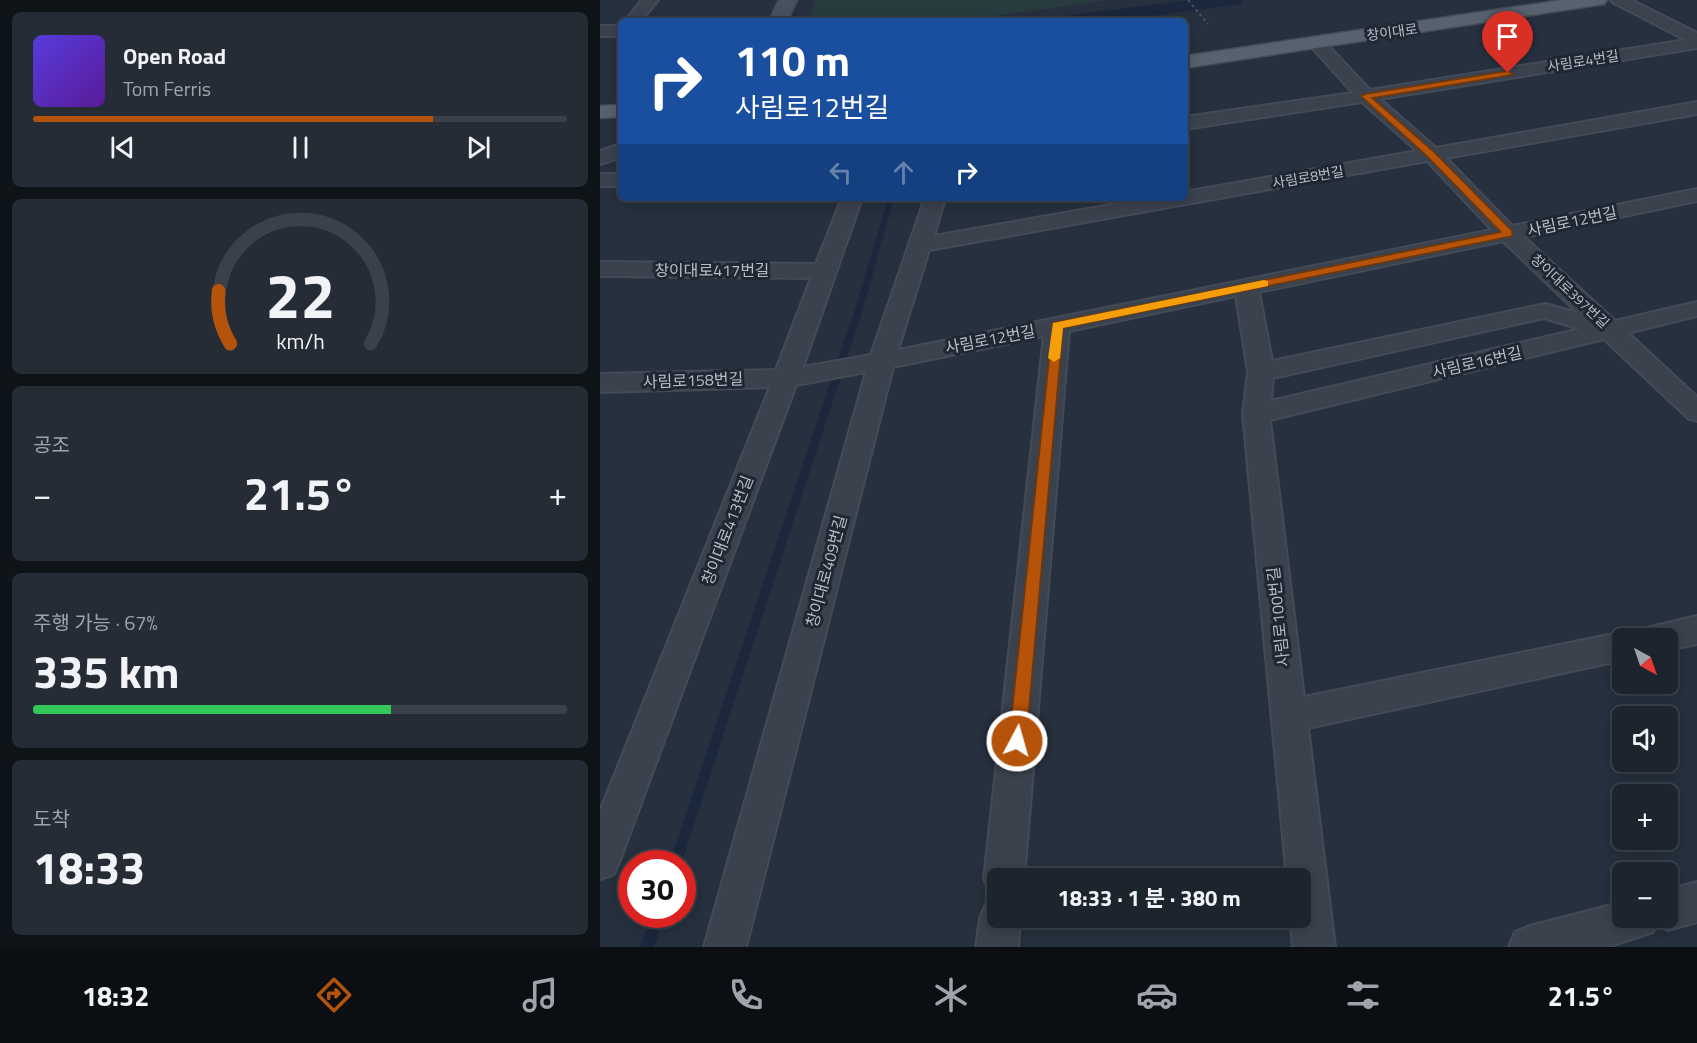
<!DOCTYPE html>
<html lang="ko">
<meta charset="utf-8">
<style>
body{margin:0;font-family:"Titillium Web","Noto Sans KR",sans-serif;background:#252c36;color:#f1f3f6;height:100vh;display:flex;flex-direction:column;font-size:22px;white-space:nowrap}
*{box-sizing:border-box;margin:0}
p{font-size:20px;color:#a0a4aa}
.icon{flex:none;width:33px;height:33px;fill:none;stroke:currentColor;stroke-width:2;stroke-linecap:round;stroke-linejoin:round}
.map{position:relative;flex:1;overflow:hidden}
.sheet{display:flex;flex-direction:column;gap:12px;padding:12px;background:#0f1419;width:600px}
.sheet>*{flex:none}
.top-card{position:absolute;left:18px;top:18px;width:570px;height:183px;border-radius:9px;box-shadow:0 3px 15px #0003,0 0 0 2px #3a414a;background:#1a4fa0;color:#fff;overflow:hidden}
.needle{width:39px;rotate:140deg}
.buttons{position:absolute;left:1012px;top:628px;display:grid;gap:12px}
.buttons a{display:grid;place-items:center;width:66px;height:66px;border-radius:9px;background:#1c242e;box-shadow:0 3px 15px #0003,0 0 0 2px #3a414a;font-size:30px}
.speed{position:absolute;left:18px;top:850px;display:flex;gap:12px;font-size:30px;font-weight:700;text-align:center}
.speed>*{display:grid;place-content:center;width:78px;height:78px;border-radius:50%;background:#1c242e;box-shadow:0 3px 15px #0003,0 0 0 2px #3a414a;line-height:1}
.speed .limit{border:9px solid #d22;background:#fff;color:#111}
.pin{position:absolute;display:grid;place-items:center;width:51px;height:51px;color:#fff;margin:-62px -26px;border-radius:50% 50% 50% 0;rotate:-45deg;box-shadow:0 0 6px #0007}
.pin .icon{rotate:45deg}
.me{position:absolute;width:66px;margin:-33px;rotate:6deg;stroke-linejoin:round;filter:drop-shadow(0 0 4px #0008)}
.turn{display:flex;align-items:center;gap:21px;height:126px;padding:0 18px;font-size:27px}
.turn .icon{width:78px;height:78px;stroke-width:2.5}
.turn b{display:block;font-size:42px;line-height:51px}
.lanes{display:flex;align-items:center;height:57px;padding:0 18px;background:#0003;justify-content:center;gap:30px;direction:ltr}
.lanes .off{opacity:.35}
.big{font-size:45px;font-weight:700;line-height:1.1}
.sheet .card{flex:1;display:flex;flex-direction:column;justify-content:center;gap:9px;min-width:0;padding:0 21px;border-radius:9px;background:#252c36}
.sheet .dial{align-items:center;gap:0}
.dial svg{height:156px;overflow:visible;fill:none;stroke:#3a414a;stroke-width:7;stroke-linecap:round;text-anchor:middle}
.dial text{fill:#f1f3f6;stroke:none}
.song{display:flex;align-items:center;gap:18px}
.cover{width:72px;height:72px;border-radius:9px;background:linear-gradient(135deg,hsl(250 70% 55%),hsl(270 70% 35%))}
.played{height:6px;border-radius:3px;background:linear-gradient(90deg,#b45309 75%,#3a414a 75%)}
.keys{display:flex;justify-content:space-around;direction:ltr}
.heat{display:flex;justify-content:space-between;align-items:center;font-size:33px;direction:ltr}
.charge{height:9px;border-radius:4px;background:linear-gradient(90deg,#34c759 67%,#3a414a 0)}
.trip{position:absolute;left:387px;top:868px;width:324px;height:60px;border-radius:9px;background:#1c242e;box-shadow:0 3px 15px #0003,0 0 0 2px #3a414a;font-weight:700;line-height:60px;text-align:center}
.dock{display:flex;height:96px;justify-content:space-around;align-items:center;background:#0b0e12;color:#a0a4aa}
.dock .icon{width:42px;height:42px}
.dock .on{color:#b45309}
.dock b{font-size:27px;color:#f1f3f6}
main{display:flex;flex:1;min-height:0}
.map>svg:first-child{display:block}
.green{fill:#283c3f}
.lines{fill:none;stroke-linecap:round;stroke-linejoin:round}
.stream{fill:#1a273c;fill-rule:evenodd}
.canal{fill:#1a273c;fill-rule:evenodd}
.minor-casing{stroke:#444b57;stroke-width:4}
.secondary-casing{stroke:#444b57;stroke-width:3}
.primary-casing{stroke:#444b57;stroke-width:3}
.path{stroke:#415557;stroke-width:2;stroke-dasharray:3 3;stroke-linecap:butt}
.minor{fill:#3a424e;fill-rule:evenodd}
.secondary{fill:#485161;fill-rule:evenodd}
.primary{fill:#58616e;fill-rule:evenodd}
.route{fill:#b45309;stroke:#753606;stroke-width:1.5}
.slow{fill:#f59e0b}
.labels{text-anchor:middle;stroke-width:6;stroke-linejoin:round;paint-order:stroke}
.far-street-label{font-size:14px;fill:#b7bdc9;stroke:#1f2733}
.street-label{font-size:16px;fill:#b7bdc9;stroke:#1f2733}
</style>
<main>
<section class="sheet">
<div class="card">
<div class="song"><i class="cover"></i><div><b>Open Road</b><p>Tom Ferris</p></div></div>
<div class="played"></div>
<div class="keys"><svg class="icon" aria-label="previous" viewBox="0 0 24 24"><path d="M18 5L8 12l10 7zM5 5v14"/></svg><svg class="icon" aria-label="pause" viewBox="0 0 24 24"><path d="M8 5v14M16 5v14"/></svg><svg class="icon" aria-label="next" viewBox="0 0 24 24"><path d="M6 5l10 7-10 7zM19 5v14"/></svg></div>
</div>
<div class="card dial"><svg viewBox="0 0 100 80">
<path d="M14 69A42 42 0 1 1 86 69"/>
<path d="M14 69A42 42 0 0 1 8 42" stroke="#b45309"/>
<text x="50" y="56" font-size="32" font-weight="700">22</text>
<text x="50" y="72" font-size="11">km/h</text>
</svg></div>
<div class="card"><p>공조</p>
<div class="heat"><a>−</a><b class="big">21.5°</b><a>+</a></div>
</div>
<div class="card"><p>주행 가능 · 67%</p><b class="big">335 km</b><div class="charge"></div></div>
<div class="card"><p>도착</p><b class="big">18:33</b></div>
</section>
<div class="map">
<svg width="1097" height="947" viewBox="0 0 1097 947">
<rect width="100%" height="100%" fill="#26303e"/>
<path class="green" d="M215 0H508L359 21H209Z"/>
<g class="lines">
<path class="stream" d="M288 198H294L263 309 81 864H69L255 309Z
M52 915H64L54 947H40Z"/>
<path class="canal" d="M592 0H643L640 4 634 5 513 21H461L463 17 470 15Z"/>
<defs>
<path id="minor" d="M42 0H58L41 21H25Z
M1011 0H1031L1097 33V48L780 99 836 148 1097 102V114L846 158 912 226 1097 189V201L924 237 1015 321 1097 302V316L1028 333 1097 397V421L1088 418 1004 339 670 420 704 697 1023 632 1035 636 1036 639H1023V660L708 728 735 947H693L690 918H700V879H687L643 414 648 372 636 296 469 331 424 879H398V896L390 893 384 879 444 336 293 367 146 947H104L266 372 196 385 20 860 14 874 0 879V811L170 387 0 392V374L176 370 211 278 0 276V262L216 264 242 198H262L203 367 271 355 325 198H345L334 236 550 198H585V192L817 151 762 102 585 129V117L753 93 708 43 716 38 722 39 770 90 1086 40 1014 3ZM827 161 892 230 298 350 329 250ZM903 241 978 313 945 304 672 361 659 292ZM944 318 980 329 671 401 673 378Z
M0 26H21V36H0Z
M21 144V157L0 164V151Z
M0 174H21V186H0Z
M1097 616V644L1068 650V639H1037L1042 629Z
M1097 882V922L1068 930 1056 925 1053 932 1007 947H909L915 932 930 926 1023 902V918H1068V890Z
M398 899V918H420L418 947H376L380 918 386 904Z"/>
<path id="secondary" d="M179 0H197L187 21H169Z"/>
<path id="primary" d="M962 0H1007L1004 4 998 5 585 68V56Z
M21 105V117L0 118V106Z"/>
</defs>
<use href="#minor" class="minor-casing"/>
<use href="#secondary" class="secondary-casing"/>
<use href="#primary" class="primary-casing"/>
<path class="path" d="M588 0 608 24"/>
<use href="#minor" class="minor"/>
<use href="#secondary" class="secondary"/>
<use href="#primary" class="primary"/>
</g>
<path class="route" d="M908 71 912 73 911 75 772 98 835 153 912 231V236L463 328 426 741 423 746 417 748 411 746 409 741 453 323 901 232 828 157 761 96 766 94Z"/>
<path class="slow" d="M664 280 668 281V286L463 328 460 358 454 362 448 358 453 323Z"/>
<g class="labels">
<g class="far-street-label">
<text transform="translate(792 32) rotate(-8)" y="5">창이대로</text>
<text transform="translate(983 61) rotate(-9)" y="5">사림로4번길</text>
<text transform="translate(708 177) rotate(-10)" y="5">사림로8번길</text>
<text transform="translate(970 291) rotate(43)" y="5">창이대로397번길</text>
</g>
<g class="street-label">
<text transform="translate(972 221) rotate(-12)" y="6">사림로12번길</text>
<text x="112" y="276">창이대로417번길</text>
<text transform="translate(390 339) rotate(-11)" y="6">사림로12번길</text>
<text transform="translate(877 362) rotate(-13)" y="6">사림로16번길</text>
<text transform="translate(93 380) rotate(-2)" y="6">사림로158번길</text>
<text transform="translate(127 530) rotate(-69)" y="6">창이대로413번길</text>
<text transform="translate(226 571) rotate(-75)" y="6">창이대로409번길</text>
<text transform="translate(678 617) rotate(-96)" y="6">사림로100번길</text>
</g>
</g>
</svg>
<div class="buttons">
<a><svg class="needle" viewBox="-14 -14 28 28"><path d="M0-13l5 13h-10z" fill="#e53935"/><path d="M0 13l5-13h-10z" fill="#a0a4aa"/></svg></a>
<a><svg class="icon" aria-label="sound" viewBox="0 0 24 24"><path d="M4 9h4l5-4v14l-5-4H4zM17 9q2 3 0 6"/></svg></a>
<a>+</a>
<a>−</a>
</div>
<div class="speed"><div class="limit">30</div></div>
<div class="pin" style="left:908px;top:73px;background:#d93025"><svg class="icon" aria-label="arrive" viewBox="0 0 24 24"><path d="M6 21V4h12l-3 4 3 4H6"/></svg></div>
<svg class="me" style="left:417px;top:741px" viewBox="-20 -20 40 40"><circle r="17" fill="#b45309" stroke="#fff" stroke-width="3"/><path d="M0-11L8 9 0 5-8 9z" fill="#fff"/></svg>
<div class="trip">18:33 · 1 분 · 380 m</div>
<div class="top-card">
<div class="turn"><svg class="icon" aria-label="right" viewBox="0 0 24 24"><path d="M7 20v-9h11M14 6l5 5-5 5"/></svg><div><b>110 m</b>사림로12번길</div></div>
<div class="lanes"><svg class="icon off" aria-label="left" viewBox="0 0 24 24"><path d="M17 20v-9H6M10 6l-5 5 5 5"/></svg><svg class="icon off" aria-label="ahead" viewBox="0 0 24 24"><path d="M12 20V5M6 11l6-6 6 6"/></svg><svg class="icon" aria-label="right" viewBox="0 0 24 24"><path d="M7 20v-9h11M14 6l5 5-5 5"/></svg></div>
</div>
</div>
</main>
<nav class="dock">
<b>18:32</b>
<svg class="icon on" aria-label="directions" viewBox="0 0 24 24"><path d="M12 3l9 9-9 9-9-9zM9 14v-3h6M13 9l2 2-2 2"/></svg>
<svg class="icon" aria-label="music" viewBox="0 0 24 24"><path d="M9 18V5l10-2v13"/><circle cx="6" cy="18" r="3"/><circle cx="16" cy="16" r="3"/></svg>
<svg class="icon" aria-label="phone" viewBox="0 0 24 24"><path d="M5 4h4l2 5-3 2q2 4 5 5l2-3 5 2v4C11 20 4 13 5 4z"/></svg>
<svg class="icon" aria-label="climate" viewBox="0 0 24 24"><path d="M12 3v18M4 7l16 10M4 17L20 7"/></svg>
<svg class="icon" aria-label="car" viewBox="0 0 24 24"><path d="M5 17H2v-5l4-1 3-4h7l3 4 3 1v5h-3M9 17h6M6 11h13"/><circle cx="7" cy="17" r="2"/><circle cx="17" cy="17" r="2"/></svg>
<svg class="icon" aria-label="filters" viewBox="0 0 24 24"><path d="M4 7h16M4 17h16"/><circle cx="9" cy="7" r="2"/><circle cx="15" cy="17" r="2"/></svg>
<b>21.5°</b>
</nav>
